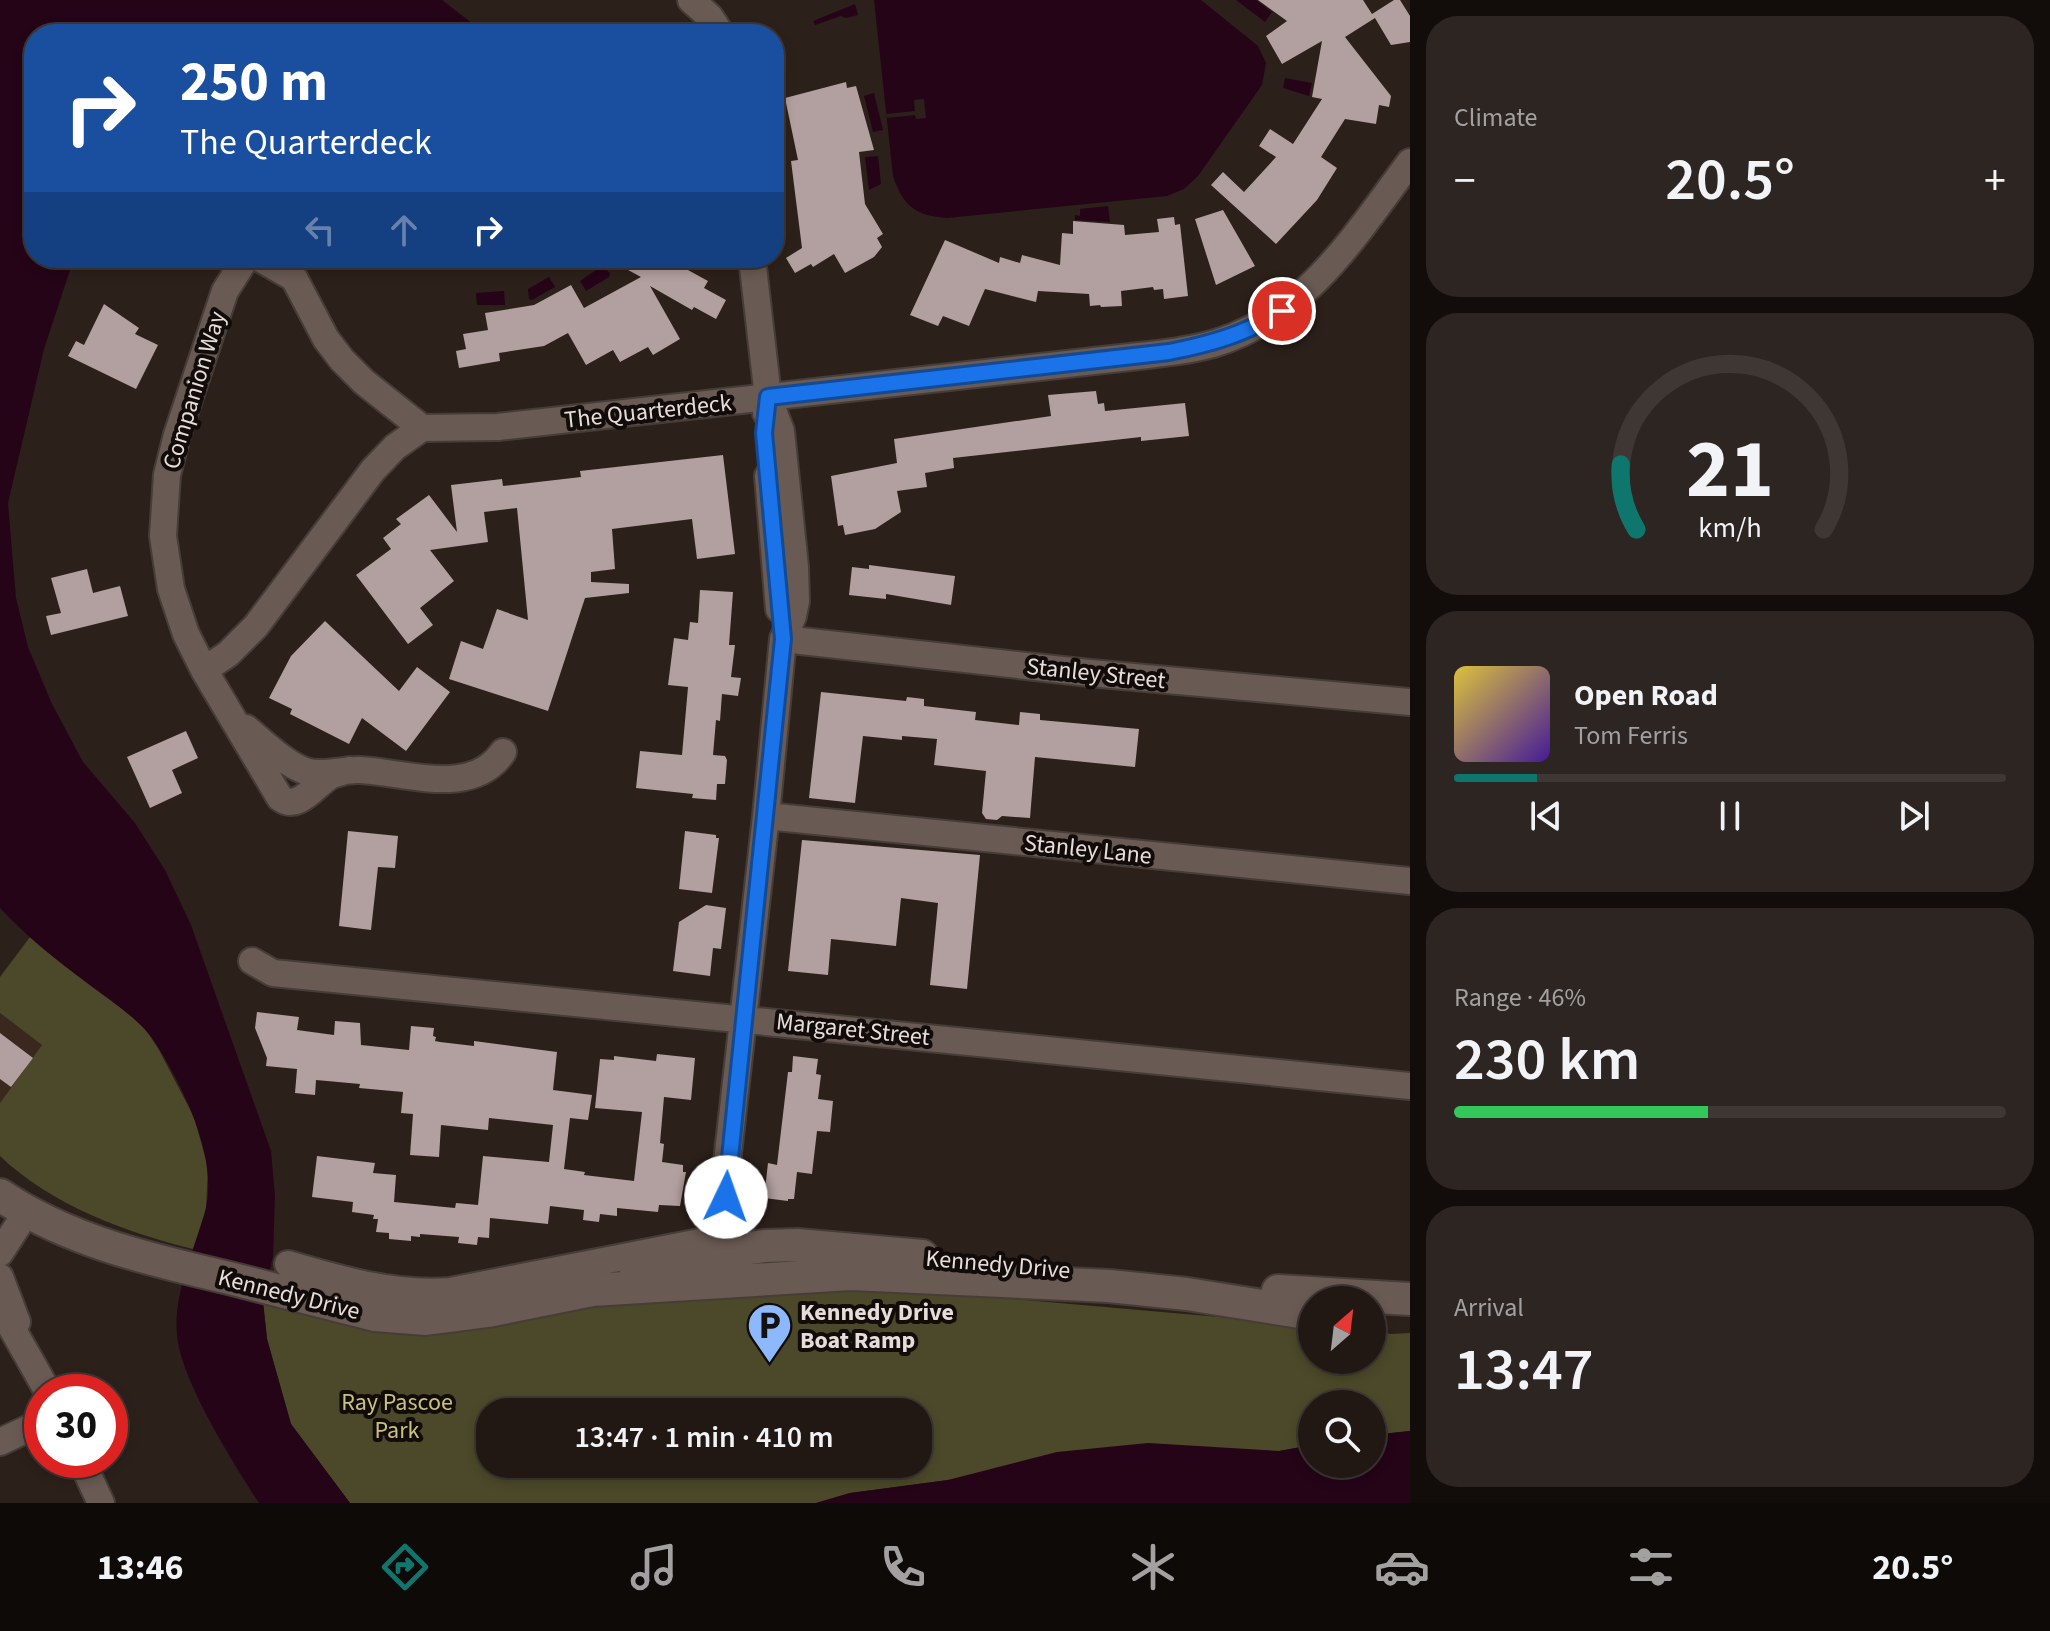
<!DOCTYPE html>
<meta charset="utf-8">
<style>
body{margin:0;font-family:"Source Sans 3",sans-serif;background:#2d2522;color:#f1f3f6;height:100vh;display:flex;flex-direction:column;font-size:30px;white-space:nowrap}
*{box-sizing:border-box;margin:0}
p{font-size:26px;color:#a2a0a0}
.icon{flex:none;width:44px;height:44px;fill:none;stroke:currentColor;stroke-width:2;stroke-linecap:round;stroke-linejoin:round}
.map{position:relative;flex:1;overflow:hidden}
.drawer{display:flex;flex-direction:column;gap:16px;padding:16px;background:#120d0b;width:640px}
.drawer>*{flex:none}
.banner{position:absolute;left:24px;top:24px;width:760px;height:244px;border-radius:32px;box-shadow:0 4px 12px #0003,0 0 0 2px #3e3734;background:#1a4fa0;color:#fff;overflow:hidden}
.needle{width:52px;rotate:28deg}
.controls{position:absolute;left:1298px;top:1286px;display:grid;gap:16px}
.controls a{display:grid;place-items:center;width:88px;height:88px;border-radius:50%;background:#211814;box-shadow:0 4px 12px #0003,0 0 0 2px #3e3734;font-size:40px}
.speed{position:absolute;left:24px;top:1374px;display:flex;gap:16px;font-size:40px;font-weight:700;text-align:center}
.speed>*{display:grid;place-content:center;width:104px;height:104px;border-radius:50%;background:#211814;box-shadow:0 4px 12px #0003,0 0 0 2px #3e3734;line-height:1}
.speed .limit{border:12px solid #d22;background:#fff;color:#111}
.pin{position:absolute;display:grid;place-items:center;width:68px;height:68px;color:#fff;margin:-34px;border:4px solid #fff;border-radius:50%;box-shadow:0 2px 8px #0007}
.me{position:absolute;width:88px;margin:-44px;rotate:3deg;stroke-linejoin:round;filter:drop-shadow(0 0 6px #0008)}
.turn{display:flex;align-items:center;gap:28px;height:168px;padding:0 24px;font-size:36px}
.turn .icon{width:104px;height:104px;stroke-width:2.5}
.turn b{display:block;font-size:56px;line-height:68px}
.lanes{display:flex;align-items:center;height:76px;padding:0 24px;background:#0003;justify-content:center;gap:40px;direction:ltr}
.lanes .off{opacity:.35}
.big{font-size:60px;font-weight:600;line-height:1.1}
.drawer .widget{flex:1;display:flex;flex-direction:column;justify-content:center;gap:12px;min-width:0;padding:0 28px;border-radius:32px;background:#2d2522}
.drawer .dial{align-items:center;gap:0}
.dial svg{height:208px;overflow:visible;fill:none;stroke:#3e3734;stroke-width:7;stroke-linecap:round;text-anchor:middle}
.dial text{fill:#f1f3f6;stroke:none}
.song{display:flex;align-items:center;gap:24px}
.cover{width:96px;height:96px;border-radius:12px;background:linear-gradient(135deg,hsl(50 70% 55%),hsl(260 70% 35%))}
.played{height:8px;border-radius:4px;background:linear-gradient(90deg,#0f766e 15%,#3e3734 15%)}
.keys{display:flex;justify-content:space-around;direction:ltr}
.heat{display:flex;justify-content:space-between;align-items:center;font-size:44px;direction:ltr}
.charge{height:12px;border-radius:6px;background:linear-gradient(90deg,#34c759 46%,#3e3734 0)}
.trip{position:absolute;left:476px;top:1398px;width:456px;height:80px;border-radius:32px;background:#211814;box-shadow:0 4px 12px #0003,0 0 0 2px #3e3734;font-weight:600;line-height:80px;text-align:center}
.tabs{display:flex;height:128px;justify-content:space-around;align-items:center;background:#0d0a08;color:#a2a0a0}
.tabs .icon{width:56px;height:56px}
.tabs .on{color:#0f766e}
.tabs b{font-size:36px;color:#f1f3f6}
main{display:flex;flex:1;min-height:0}
.map>svg:first-child{display:block}
.built{fill:#3a281f}
.green{fill:#4b4929;fill-rule:evenodd}
.water{fill:#250418}
.pier{fill:#2c201a}
.building{fill:#b29f9f}
.lines{fill:none;stroke-linecap:round;stroke-linejoin:round}
.minor-casing{stroke:#463d38;stroke-width:30}
.tertiary-casing{stroke:#463d38;stroke-width:36}
.minor{stroke:#695a53;stroke-width:26}
.tertiary{stroke:#695a53;stroke-width:32}
.route-casing{stroke:#114b97;stroke-width:20}
.route{stroke:#1a73e8;stroke-width:14}
.labels{text-anchor:middle;stroke-width:8;stroke-linejoin:round;paint-order:stroke}
.street-label{font-size:24px;fill:#e6ddd9;stroke:#110b09}
.poi-label{font-size:24px;font-weight:bold;fill:#e6ddd9;stroke:#110b09;text-anchor:start}
.park-label{font-size:24px;fill:#c8c27a;stroke:#110b09}
</style>
<main>
<div class="map">
<svg width="1410" height="1503" viewBox="0 0 1410 1503">
<rect width="100%" height="100%" fill="#2c201a"/>
<path class="built" d="M0 1013 42 1045 0 1103Z"/>
<path class="green" d="M30 937 143 1025 159 1050 194 1117 208 1167 206 1209 193 1249C125 1232 51 1205 0 1156V1103L42 1045 0 1013V977Z
M760 1289 959 1291 980 1296 1242 1319 1312 1331V1360H1372V1328L1390 1334 1410 1333V1431L1372 1435V1404H1312V1445L1279 1451 948 1480 850 1493 816 1503H350L291 1424 267 1339 263 1301ZM490 1412H918V1464H490Z"/>
<path class="water" d="M0 0H442L486 34H34V258H74L44 349 8 503 16 598 28 647 52 704 83 762 135 823 165 870 191 925 271 1151 275 1196 273 1256 263 1301 267 1339 291 1424 350 1503H259C234 1464 181 1381 177 1335 173 1293 194 1252 205 1212 219 1160 185 1091 158 1047 141 1019 113 1003 87 983 56 960 26 936 0 908Z
M874 0H1201L1258 46 1266 63 1262 85 1198 176 1184 189 1167 196 947 218C916 216 903 206 893 176Z
M1236 0H1256L1272 12 1265 22Z
M855 4 858 15 846 18 841 16 815 25 813 21Z
M1285 78 1312 83 1309 96 1283 88Z
M874 93 883 130 873 132 864 96Z
M878 156 881 184 869 190 865 157Z
M1108 206 1110 222 1075 220V215L1080 216V209Z
M458 258H547L496 265 463 263Z
M602 266 610 273 609 277 586 291 580 281Z
M549 277 555 287 532 300 529 299 528 289Z
M504 291 505 305H477L476 293Z
M1410 1431V1503H816L850 1493 948 1480 1057 1452 1148 1443 1279 1451 1312 1445V1464H1372V1435Z"/>
<path class="pier" d="M924 99 926 118 916 119 915 115 887 118 886 114 915 111 914 100Z"/>
<path class="building" d="M1258 0H1363L1372 14 1394 0H1400L1410 16V42L1391 45 1375 18 1345 37 1391 96 1389 107 1379 105 1376 124 1345 119 1321 157 1337 168 1317 200 1276 244 1211 185 1223 172 1244 192 1276 157 1259 146 1270 129 1293 144 1322 99 1312 97 1322 41 1282 64 1266 36 1287 21Z
M846 82 847 88 856 86 874 150 859 152 865 204 883 234 877 238 882 247 874 257 845 273 834 254 813 267 811 264 795 273 786 258 802 248 791 161 798 160 785 98Z
M1223 210 1255 266 1216 285 1195 219Z
M1174 217 1175 225 1180 224 1188 296 1164 299 1163 289 1154 290 1153 287 1121 291 1122 306 1101 307 1100 305 1090 306 1089 294 1038 291 1036 302 985 289 969 326 943 316 938 326 910 315 945 240 999 263 1000 257 1020 263 1022 255 1060 265 1062 233 1073 234V221L1124 225 1125 235 1159 232 1157 219Z
M606 258H680L677 264 708 281 704 288 726 300 716 319 694 307 692 310 650 286 680 339 653 355 648 347 620 362 613 350 586 365 568 333 544 346 499 353 500 361 459 368 456 351 466 349 463 334 488 330 485 313 534 305 571 285 584 308 641 277Z
M104 304 139 328 135 334 158 345 136 389 68 356 76 341 84 345Z
M1096 391 1098 404 1104 403 1105 411 1185 403 1189 436 1141 441V437L953 458 954 468 925 473 927 487 897 491 901 512 875 529 845 535 843 525 838 526 831 476 897 463 894 439 1051 416 1048 395Z
M723 455 735 554 697 559 692 519 612 529 615 569 591 572V582L629 584V593L585 598 548 711 449 679 461 641 483 649 497 609 528 620 517 508 484 512 488 542 430 550 454 581 420 608 433 625 408 644 356 575 391 549 383 538 401 524 396 519 429 495 457 532 451 485 502 479 503 486 581 477 580 471Z
M869 565 955 576 951 605 886 594V599L849 595 852 567 869 569Z
M87 569 93 593 120 586 128 616 51 635 46 616 61 613 51 578Z
M700 590 733 592 729 645H735L731 677 741 678 738 696 722 694 720 721 716 720 713 755 725 756 727 760 725 784H717L716 800 692 798 693 794 636 788 640 751 682 755 688 687 668 685 674 638 688 640 690 622 698 623Z
M325 621 399 691 417 667 450 692 406 751 362 718 349 744 290 714 292 709 269 698 291 656Z
M821 692 906 701 907 697 924 699V706L976 712 975 720 1019 725 1020 712 1040 714V720L1139 729 1135 767 1035 757 1030 818 1002 816 997 820 986 819 982 813 986 771 934 765 937 739 902 736V740L863 736 855 803 809 798Z
M186 731 198 758 172 770 182 793 150 808 127 757Z
M348 831 398 836 395 868 378 867 371 930 339 926Z
M685 831 716 835V838H719L712 893 679 889Z
M802 840 980 855 967 989 930 985 938 903 901 898 896 946 831 939 828 975 788 971Z
M706 905 726 908 721 949 713 948 710 976 673 971 679 922Z
M257 1012 299 1017 297 1030 334 1035 335 1021 360 1023 361 1045 409 1050 411 1026 434 1028 433 1036 436 1037 435 1041 440 1042 474 1046V1041L557 1052 553 1090 592 1095 588 1120 570 1118 564 1169 585 1172 584 1175 634 1181 642 1112 595 1108 600 1059 614 1060V1056L656 1061 657 1054 695 1058 691 1100 664 1097 660 1143 664 1144 662 1162 683 1165V1172H686L680 1206 659 1205 658 1212 617 1208V1216L600 1214 599 1222 583 1220 584 1210 550 1206 548 1224 490 1218 489 1238 478 1237 477 1245 458 1243 459 1237 420 1234V1237L411 1236V1241L389 1239V1233L376 1232 378 1219H373L374 1215 352 1212 353 1202 312 1197 317 1156 375 1163 373 1173 396 1175 394 1202 455 1208 456 1203 478 1205 483 1156 549 1162 553 1125 489 1118 488 1130 441 1125 439 1157 410 1155 413 1114 401 1113 403 1092 359 1088 360 1084 316 1080 315 1095 295 1093 297 1069 266 1066 267 1058 255 1028Z
M0 1033 33 1058 11 1087 0 1079Z
M793 1056 818 1059 816 1074 821 1075 818 1099 833 1101 830 1132 817 1131 812 1174 797 1172 794 1199H788V1201L764 1198 768 1163 777 1165 788 1072H792Z"/>
<g class="lines">
<defs>
<path id="minor" d="M691 0 710 17 721 34
M246 258 225 291 177 435 167 475 163 536 171 589 186 634 204 670 280 798C298 812 315 785 330 776 336 773 343 772 349 770
M259 258 294 278 326 339 342 360 364 382 422 428
M752 258 768 397 766 413
M768 476 779 609
M783 639 1090 673 1410 702
M204 670 228 654 256 626 373 470 395 447 422 428 498 427 1130 357C1158 354 1189 351 1216 343 1307 315 1356 234 1410 162
M246 728C263 742 284 763 305 771 322 777 342 769 360 770 406 772 472 798 503 752
M766 816 1410 881
M252 961 273 973 1410 1086
M731 1251 725 1180 766 816 783 639 793 616 796 601 795 567 781 431 768 397
M0 1253 26 1213
M288 1264C342 1280 393 1295 450 1291L710 1240
M0 1277 17 1322
M0 1307 48 1392
M0 1442 42 1422
M81 1460 101 1503"/>
<path id="tertiary" d="M0 1195C67 1240 147 1259 225 1277 275 1290 325 1302 375 1315L426 1319 488 1311 592 1290 851 1274 1109 1286 1187 1294 1312 1314
M636 1273 707 1254 764 1246 797 1245 922 1256
M1278 1291 1410 1299"/>
</defs>
<use href="#minor" class="minor-casing"/>
<use href="#tertiary" class="tertiary-casing"/>
<use href="#minor" class="minor"/>
<use href="#tertiary" class="tertiary"/>
</g>
<g class="lines">
<defs>
<path id="route" d="M726 1197 783 639 764 433 768 397 1169 352C1210 344 1246 334 1282 311"/>
</defs>
<use href="#route" class="route-casing"/>
<use href="#route" class="route"/>
</g>
<defs>
<symbol id="parking-pin" viewBox="-11 -11 22 30"><path d="M0 17L-7.5 6A9.5 9.5 0 1 1 7.5 6Z" fill="#8db9fc" stroke="#110b09"/><path d="M-3.5-5.5H1a3.5 3.5 0 0 1 0 7H-1V5.5H-3.5ZM-1-3.4V-.6H.8a1.4 1.4 0 0 0 0-2.8Z" fill="#111"/></symbol>
</defs>
<g fill-rule="evenodd">
<use href="#parking-pin" x="744" y="1300" width="51" height="69"/>
</g>
<g class="labels">
<g class="street-label">
<text transform="translate(194 390) rotate(-73)" y="8">Companion Way</text>
<text transform="translate(648 411) rotate(-6)" y="8">The Quarterdeck</text>
<text transform="translate(1096 673) rotate(6)" y="8">Stanley Street</text>
<text transform="translate(1088 849) rotate(6)" y="8">Stanley Lane</text>
<text transform="translate(853 1029) rotate(6)" y="8">Margaret Street</text>
<text transform="translate(998 1264) rotate(5)" y="8">Kennedy Drive</text>
<text transform="translate(289 1294) rotate(14)" y="8">Kennedy Drive</text>
</g>
<g class="poi-label">
<text x="800" y="1320">Kennedy Drive<tspan x="800" dy="28">Boat Ramp</tspan></text>
</g>
<g class="park-label">
<text x="397" y="1410">Ray Pascoe<tspan x="397" dy="28">Park</tspan></text>
</g>
</g>
</svg>
<div class="controls">
<a><svg class="needle" viewBox="-14 -14 28 28"><path d="M0-13l5 13h-10z" fill="#e53935"/><path d="M0 13l5-13h-10z" fill="#a2a0a0"/></svg></a>
<a><svg class="icon" aria-label="search" viewBox="0 0 24 24"><circle cx="10" cy="10" r="6"/><path d="M15 15l6 6"/></svg></a>
</div>
<div class="speed"><div class="limit">30</div></div>
<div class="pin" style="left:1282px;top:311px;background:#d93025"><svg class="icon" aria-label="arrive" viewBox="0 0 24 24"><path d="M6 21V4h12l-3 4 3 4H6"/></svg></div>
<svg class="me" style="left:726px;top:1197px" viewBox="-20 -20 40 40"><circle r="19" fill="#fff"/><path d="M0-13L10 11 0 6-10 11z" fill="#1a73e8"/></svg>
<div class="trip">13:47 · 1 min · 410 m</div>
<div class="banner">
<div class="turn"><svg class="icon" aria-label="right" viewBox="0 0 24 24"><path d="M7 20v-9h11M14 6l5 5-5 5"/></svg><div><b>250 m</b>The Quarterdeck</div></div>
<div class="lanes"><svg class="icon off" aria-label="left" viewBox="0 0 24 24"><path d="M17 20v-9H6M10 6l-5 5 5 5"/></svg><svg class="icon off" aria-label="ahead" viewBox="0 0 24 24"><path d="M12 20V5M6 11l6-6 6 6"/></svg><svg class="icon" aria-label="right" viewBox="0 0 24 24"><path d="M7 20v-9h11M14 6l5 5-5 5"/></svg></div>
</div>
</div>
<section class="drawer">
<div class="widget"><p>Climate</p>
<div class="heat"><a>−</a><b class="big">20.5°</b><a>+</a></div>
</div>
<div class="widget dial"><svg viewBox="0 0 100 80">
<path d="M14 69A42 42 0 1 1 86 69"/>
<path d="M14 69A42 42 0 0 1 8 44" stroke="#0f766e"/>
<text x="50" y="56" font-size="32" font-weight="700">21</text>
<text x="50" y="72" font-size="11">km/h</text>
</svg></div>
<div class="widget">
<div class="song"><i class="cover"></i><div><b>Open Road</b><p>Tom Ferris</p></div></div>
<div class="played"></div>
<div class="keys"><svg class="icon" aria-label="previous" viewBox="0 0 24 24"><path d="M18 5L8 12l10 7zM5 5v14"/></svg><svg class="icon" aria-label="pause" viewBox="0 0 24 24"><path d="M8 5v14M16 5v14"/></svg><svg class="icon" aria-label="next" viewBox="0 0 24 24"><path d="M6 5l10 7-10 7zM19 5v14"/></svg></div>
</div>
<div class="widget"><p>Range · 46%</p><b class="big">230 km</b><div class="charge"></div></div>
<div class="widget"><p>Arrival</p><b class="big">13:47</b></div>
</section>
</main>
<nav class="tabs">
<b>13:46</b>
<svg class="icon on" aria-label="directions" viewBox="0 0 24 24"><path d="M12 3l9 9-9 9-9-9zM9 14v-3h6M13 9l2 2-2 2"/></svg>
<svg class="icon" aria-label="music" viewBox="0 0 24 24"><path d="M9 18V5l10-2v13"/><circle cx="6" cy="18" r="3"/><circle cx="16" cy="16" r="3"/></svg>
<svg class="icon" aria-label="phone" viewBox="0 0 24 24"><path d="M5 4h4l2 5-3 2q2 4 5 5l2-3 5 2v4C11 20 4 13 5 4z"/></svg>
<svg class="icon" aria-label="climate" viewBox="0 0 24 24"><path d="M12 3v18M4 7l16 10M4 17L20 7"/></svg>
<svg class="icon" aria-label="car" viewBox="0 0 24 24"><path d="M5 17H2v-5l4-1 3-4h7l3 4 3 1v5h-3M9 17h6M6 11h13"/><circle cx="7" cy="17" r="2"/><circle cx="17" cy="17" r="2"/></svg>
<svg class="icon" aria-label="filters" viewBox="0 0 24 24"><path d="M4 7h16M4 17h16"/><circle cx="9" cy="7" r="2"/><circle cx="15" cy="17" r="2"/></svg>
<b>20.5°</b>
</nav>
